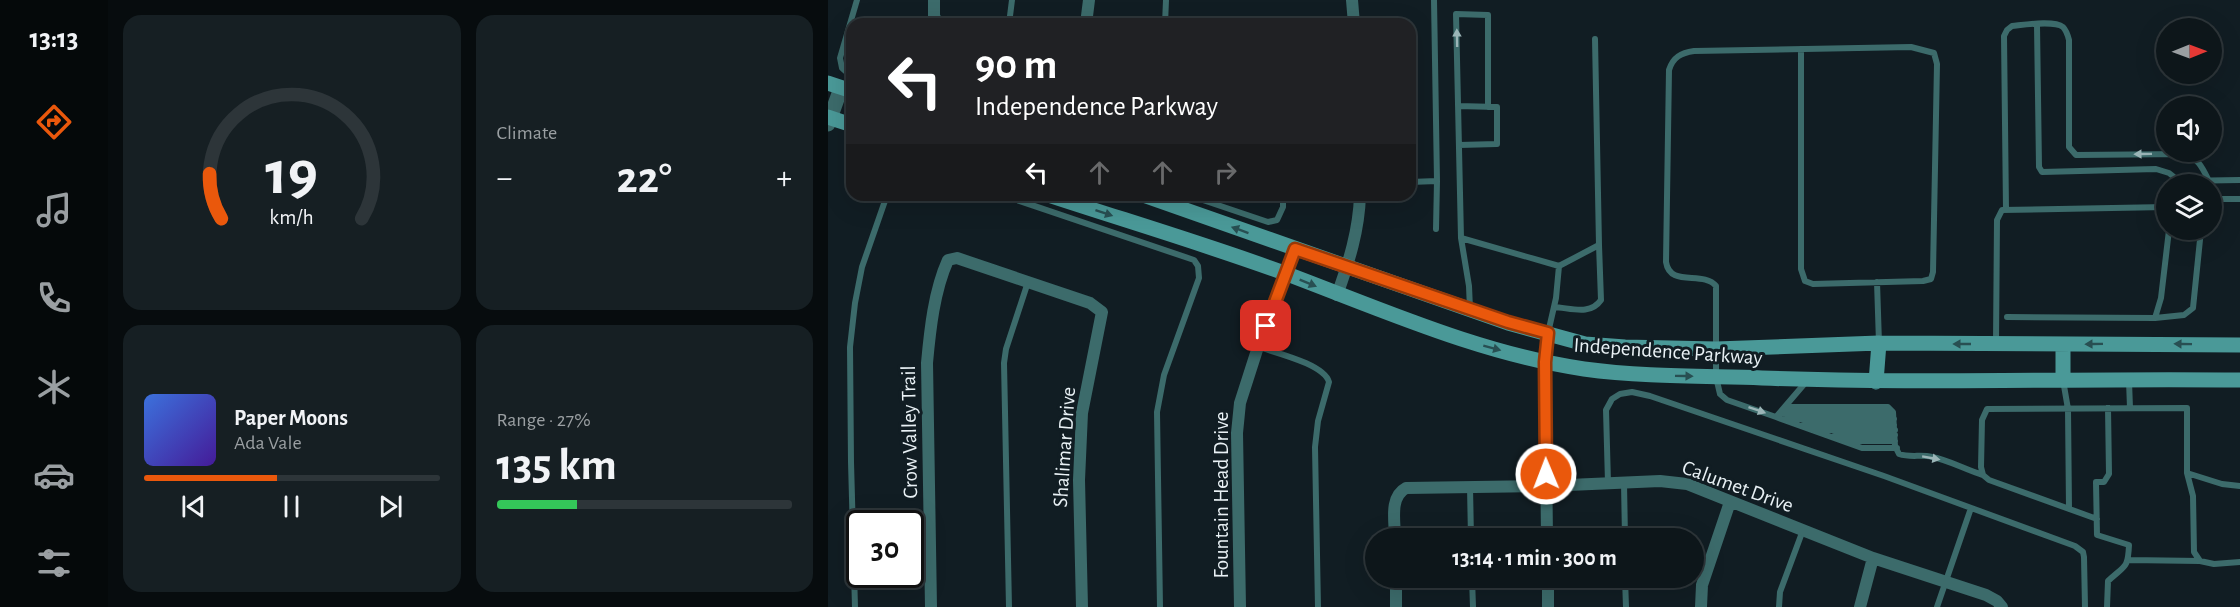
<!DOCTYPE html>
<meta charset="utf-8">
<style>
body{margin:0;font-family:"Alegreya Sans",sans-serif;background:#161f23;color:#f1f3f6;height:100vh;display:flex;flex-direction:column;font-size:22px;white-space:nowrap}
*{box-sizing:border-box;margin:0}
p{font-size:20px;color:#9a9fa2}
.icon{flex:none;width:33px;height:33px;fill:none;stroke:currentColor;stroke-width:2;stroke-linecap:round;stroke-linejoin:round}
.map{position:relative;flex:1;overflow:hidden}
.panel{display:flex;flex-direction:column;gap:15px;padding:15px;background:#070c0e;width:720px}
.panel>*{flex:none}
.banner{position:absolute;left:18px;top:18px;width:570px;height:183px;border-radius:18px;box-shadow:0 6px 24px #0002,0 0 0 2px #2d3539;background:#202124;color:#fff;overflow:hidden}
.needle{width:39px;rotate:89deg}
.controls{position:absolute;left:1328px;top:18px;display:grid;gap:12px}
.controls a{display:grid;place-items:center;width:66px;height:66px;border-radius:50%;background:#0d161a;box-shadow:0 6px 24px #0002,0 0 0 2px #2d3539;font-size:30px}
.speed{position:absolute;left:18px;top:510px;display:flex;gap:12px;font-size:30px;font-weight:700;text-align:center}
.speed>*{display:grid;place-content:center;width:78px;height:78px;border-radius:50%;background:#0d161a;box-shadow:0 6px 24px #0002,0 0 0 2px #2d3539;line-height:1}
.speed .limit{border:3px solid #111;border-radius:9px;background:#fff;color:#111}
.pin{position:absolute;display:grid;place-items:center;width:51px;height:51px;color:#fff;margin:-26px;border-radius:12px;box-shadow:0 3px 9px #0006}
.me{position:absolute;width:66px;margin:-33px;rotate:359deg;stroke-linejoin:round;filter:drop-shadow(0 0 4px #0008)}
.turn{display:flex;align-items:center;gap:21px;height:126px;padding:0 30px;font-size:27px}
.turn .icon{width:78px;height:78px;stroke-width:2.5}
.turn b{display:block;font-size:42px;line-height:51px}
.lanes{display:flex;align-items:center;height:57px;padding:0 30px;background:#0003;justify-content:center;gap:30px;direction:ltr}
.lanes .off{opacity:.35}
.big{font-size:45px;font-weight:700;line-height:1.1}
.panel .widget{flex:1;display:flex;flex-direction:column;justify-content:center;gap:9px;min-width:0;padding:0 21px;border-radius:18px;background:#161f23}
.panel .dial{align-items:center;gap:0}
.dial svg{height:156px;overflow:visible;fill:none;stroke:#2d3539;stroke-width:7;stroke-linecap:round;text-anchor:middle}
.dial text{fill:#f1f3f6;stroke:none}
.song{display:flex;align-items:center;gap:18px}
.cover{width:72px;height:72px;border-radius:9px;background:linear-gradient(135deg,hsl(220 70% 55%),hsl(260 70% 35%))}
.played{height:6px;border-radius:3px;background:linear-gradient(90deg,#ea580c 45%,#2d3539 45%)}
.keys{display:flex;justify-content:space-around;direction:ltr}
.heat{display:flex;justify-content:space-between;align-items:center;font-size:33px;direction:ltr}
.charge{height:9px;border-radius:4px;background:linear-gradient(90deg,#34c759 27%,#2d3539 0)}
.panel .tiles{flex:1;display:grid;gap:15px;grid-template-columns:repeat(2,1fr)}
.trip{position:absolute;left:537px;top:528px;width:339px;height:60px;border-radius:30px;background:#0d161a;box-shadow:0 6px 24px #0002,0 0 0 2px #2d3539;font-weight:700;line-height:60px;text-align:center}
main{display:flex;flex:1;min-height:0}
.dock{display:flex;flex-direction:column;width:108px;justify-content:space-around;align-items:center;background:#05090a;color:#9a9fa2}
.dock .icon{width:42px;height:42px}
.dock .current{color:#ea580c}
.dock b{font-size:27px;color:#f1f3f6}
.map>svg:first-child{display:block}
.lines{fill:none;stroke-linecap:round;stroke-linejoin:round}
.service{stroke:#3c6b6b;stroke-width:6}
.minor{stroke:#3c6b6b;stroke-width:12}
.tertiary{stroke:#3c6b6b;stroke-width:15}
.secondary{stroke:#4a9998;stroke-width:15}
.oneway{fill:#9bb5b7}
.oneway2{fill:#284f52}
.route-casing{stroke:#983908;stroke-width:15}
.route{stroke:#ea580c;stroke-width:10}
.labels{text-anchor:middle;stroke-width:6;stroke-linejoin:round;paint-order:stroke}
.street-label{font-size:21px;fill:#e9f1f5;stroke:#111d23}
</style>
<main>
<nav class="dock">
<b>13:13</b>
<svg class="icon current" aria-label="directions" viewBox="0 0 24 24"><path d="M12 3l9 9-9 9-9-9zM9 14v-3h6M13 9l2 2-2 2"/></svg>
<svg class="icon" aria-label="music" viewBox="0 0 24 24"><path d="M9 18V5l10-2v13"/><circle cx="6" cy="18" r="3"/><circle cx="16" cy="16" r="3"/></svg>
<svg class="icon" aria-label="phone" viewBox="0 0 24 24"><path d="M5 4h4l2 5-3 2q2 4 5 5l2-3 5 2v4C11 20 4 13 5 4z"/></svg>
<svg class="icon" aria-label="climate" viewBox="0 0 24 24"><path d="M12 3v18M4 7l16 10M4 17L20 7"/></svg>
<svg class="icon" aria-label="car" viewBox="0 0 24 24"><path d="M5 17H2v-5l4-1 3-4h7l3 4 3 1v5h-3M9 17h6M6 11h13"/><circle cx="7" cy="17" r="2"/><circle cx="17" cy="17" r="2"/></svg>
<svg class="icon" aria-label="filters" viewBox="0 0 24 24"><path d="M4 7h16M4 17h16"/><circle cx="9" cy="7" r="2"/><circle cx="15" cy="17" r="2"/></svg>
</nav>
<section class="panel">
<div class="tiles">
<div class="widget dial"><svg viewBox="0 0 100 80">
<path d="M14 69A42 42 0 1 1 86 69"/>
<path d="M14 69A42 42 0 0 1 8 46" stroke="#ea580c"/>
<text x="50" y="56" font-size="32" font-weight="700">19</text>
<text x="50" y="72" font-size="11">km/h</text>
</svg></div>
<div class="widget"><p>Climate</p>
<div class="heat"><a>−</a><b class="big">22°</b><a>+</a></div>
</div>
<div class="widget">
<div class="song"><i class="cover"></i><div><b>Paper Moons</b><p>Ada Vale</p></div></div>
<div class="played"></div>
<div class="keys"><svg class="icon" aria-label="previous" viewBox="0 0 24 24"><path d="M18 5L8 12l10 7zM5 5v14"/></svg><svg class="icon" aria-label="pause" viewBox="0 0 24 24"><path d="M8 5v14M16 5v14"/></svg><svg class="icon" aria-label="next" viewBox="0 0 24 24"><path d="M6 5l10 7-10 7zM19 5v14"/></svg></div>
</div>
<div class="widget"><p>Range · 27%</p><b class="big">135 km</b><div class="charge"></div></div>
</div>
</section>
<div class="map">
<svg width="1412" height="607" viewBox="0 0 1412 607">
<rect width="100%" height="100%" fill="#111d23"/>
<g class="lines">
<path class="service" d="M606 0 609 181 608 229
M181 24 184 0
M337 24 338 0
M1209 25 1211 167 1214 172 1328 169 1341 173 1351 181
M973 49V269L977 281 985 284 1095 281 1103 279 1105 272 1109 64 1106 53 1083 47 866 51C853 53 845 57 841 70L838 262C842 288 875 270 888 286V377L892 394 899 400 948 417 978 382
M24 77 14 68 12 58 29 0
M630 106 669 107V144L631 145
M660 107V15L628 14 633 238 731 266 728 298 720 333
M582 182 609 181
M1347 184 1351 181 1412 180
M174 195 366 260 370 266 371 278 336 375 329 412 332 607
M360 195 440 222 449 220 455 207V195
M1383 199H1412
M1178 210 1176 36 1179 30 1184 26C1195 25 1226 20 1235 27 1238 30 1240 36 1241 40V147L1248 155 1356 154C1370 157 1375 169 1381 181
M633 238 641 286 642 309
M731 266 771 245 767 39
M1049 282 1051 343
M726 307C743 308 762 316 773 300L771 245
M1179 317 1327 318 1333 298 1341 230
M1327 318 1356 315 1365 308 1373 230
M1168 343 1169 220 1174 210 1338 207
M431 347C448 353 496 364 501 382L490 421 487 447 490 607
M1235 380 1240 409 1241 509
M1301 381 1302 408
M958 407H1060L1065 412 1067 446 1071 454C1083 458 1093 454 1104 457 1121 460 1138 470 1155 475
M953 413H1065
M948 417 1034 448H1069
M957 419H1066
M975 425H1066
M990 430H1067
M1006 436 1067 435
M1021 441H1067
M1359 473 1394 484 1412 486
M780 483 778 410 784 399 792 394 804 392 822 396 1056 476 1247 546 1255 552 1256 557 1257 607
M796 483 797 538
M642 487 643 538
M1269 519 1161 480 1155 475 1153 467 1154 420 1159 409 1359 408V473L1365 496 1366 552 1372 561 1386 564 1412 562
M1301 560 1372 561
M644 578 645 607
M797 578 798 607
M27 607 23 462 22 347 27 303 34 267 59 195
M181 607 176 363 178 349 200 282
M951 607 952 592 975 530
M1109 607 1143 508
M1279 607 1280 581C1297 565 1300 569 1301 545L1269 535 1268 482H1276L1281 474 1280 408"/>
<path class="minor" d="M106 0V16L110 24
M524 0 526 24
M258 24 261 0
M509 295C521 262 531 230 532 195
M717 362 719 538
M567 538C567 522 561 497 578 488L718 486 832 481 859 484 1045 558 1158 595 1169 601 1174 607
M568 578V607
M720 578V607
M103 607 99 363C102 330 106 291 120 260L129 258 262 303 274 312 254 413 251 480 254 607
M412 607 409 433 412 403 429 350 467 249
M873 607 874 585 902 502
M1032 607 1045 558"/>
<path class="tertiary" d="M0 124 13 88"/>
<path class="secondary" d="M0 83 24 91
M0 117 24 125
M220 195C299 221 380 245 459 274 555 310 653 354 756 369 815 377 875 376 934 378 1093 384 1253 378 1412 380
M315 195 680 323 757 344 797 347 888 349 1051 343 1412 345
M1235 344V379
M1048 382 1051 343"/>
</g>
<defs><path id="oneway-solid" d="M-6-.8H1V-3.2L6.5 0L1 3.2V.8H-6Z" transform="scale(1.5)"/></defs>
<g class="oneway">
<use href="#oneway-solid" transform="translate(629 38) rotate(-91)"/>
<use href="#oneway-solid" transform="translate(1315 154) rotate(179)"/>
<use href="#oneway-solid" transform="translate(929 410) rotate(19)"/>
<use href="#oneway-solid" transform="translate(1103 458) rotate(10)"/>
</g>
<g class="oneway2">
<use href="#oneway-solid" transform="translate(276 213) rotate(18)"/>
<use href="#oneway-solid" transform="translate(412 230) rotate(-160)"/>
<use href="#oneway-solid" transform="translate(480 283) rotate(22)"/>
<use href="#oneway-solid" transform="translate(1134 344) rotate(-180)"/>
<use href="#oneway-solid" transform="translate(1266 344) rotate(179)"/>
<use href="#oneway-solid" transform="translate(1355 344) rotate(-179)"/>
<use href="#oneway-solid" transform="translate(664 348) rotate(15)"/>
<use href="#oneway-solid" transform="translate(856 376) rotate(1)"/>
</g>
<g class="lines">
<defs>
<path id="route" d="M438 326 467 249 680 322 720 333 717 362 718 474"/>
</defs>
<use href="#route" class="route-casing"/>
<use href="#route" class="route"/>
</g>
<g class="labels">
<g class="street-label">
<text transform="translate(840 351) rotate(4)" y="7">Independence Parkway</text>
<text transform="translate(81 432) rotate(-91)" y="7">Crow Valley Trail</text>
<text transform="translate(236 447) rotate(-86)" y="7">Shalimar Drive</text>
<text transform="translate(910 486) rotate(20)" y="7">Calumet Drive</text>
<text transform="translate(393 495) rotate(-90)" y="7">Fountain Head Drive</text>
</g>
</g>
</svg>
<div class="controls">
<a><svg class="needle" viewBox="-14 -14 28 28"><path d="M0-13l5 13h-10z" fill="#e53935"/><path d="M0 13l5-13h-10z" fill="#9a9fa2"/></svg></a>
<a><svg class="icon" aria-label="sound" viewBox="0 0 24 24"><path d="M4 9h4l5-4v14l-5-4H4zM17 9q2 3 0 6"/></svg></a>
<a><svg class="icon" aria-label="layers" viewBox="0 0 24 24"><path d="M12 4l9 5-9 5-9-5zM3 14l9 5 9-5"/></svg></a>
</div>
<div class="speed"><div class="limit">30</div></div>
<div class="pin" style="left:438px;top:326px;background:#d93025"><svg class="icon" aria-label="arrive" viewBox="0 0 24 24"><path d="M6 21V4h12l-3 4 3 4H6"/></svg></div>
<svg class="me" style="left:718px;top:474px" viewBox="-20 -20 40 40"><circle r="17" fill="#ea580c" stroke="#fff" stroke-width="3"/><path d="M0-11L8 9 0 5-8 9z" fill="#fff"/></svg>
<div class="trip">13:14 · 1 min · 300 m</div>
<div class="banner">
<div class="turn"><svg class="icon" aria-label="left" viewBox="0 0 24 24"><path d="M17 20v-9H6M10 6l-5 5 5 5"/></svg><div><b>90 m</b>Independence Parkway</div></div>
<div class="lanes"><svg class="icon" aria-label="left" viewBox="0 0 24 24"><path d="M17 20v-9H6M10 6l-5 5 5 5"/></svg><svg class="icon off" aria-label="ahead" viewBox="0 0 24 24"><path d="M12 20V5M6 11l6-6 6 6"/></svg><svg class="icon off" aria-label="ahead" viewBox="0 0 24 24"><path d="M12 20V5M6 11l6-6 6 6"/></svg><svg class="icon off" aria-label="right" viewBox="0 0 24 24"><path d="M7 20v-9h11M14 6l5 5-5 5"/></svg></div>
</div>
</div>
</main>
